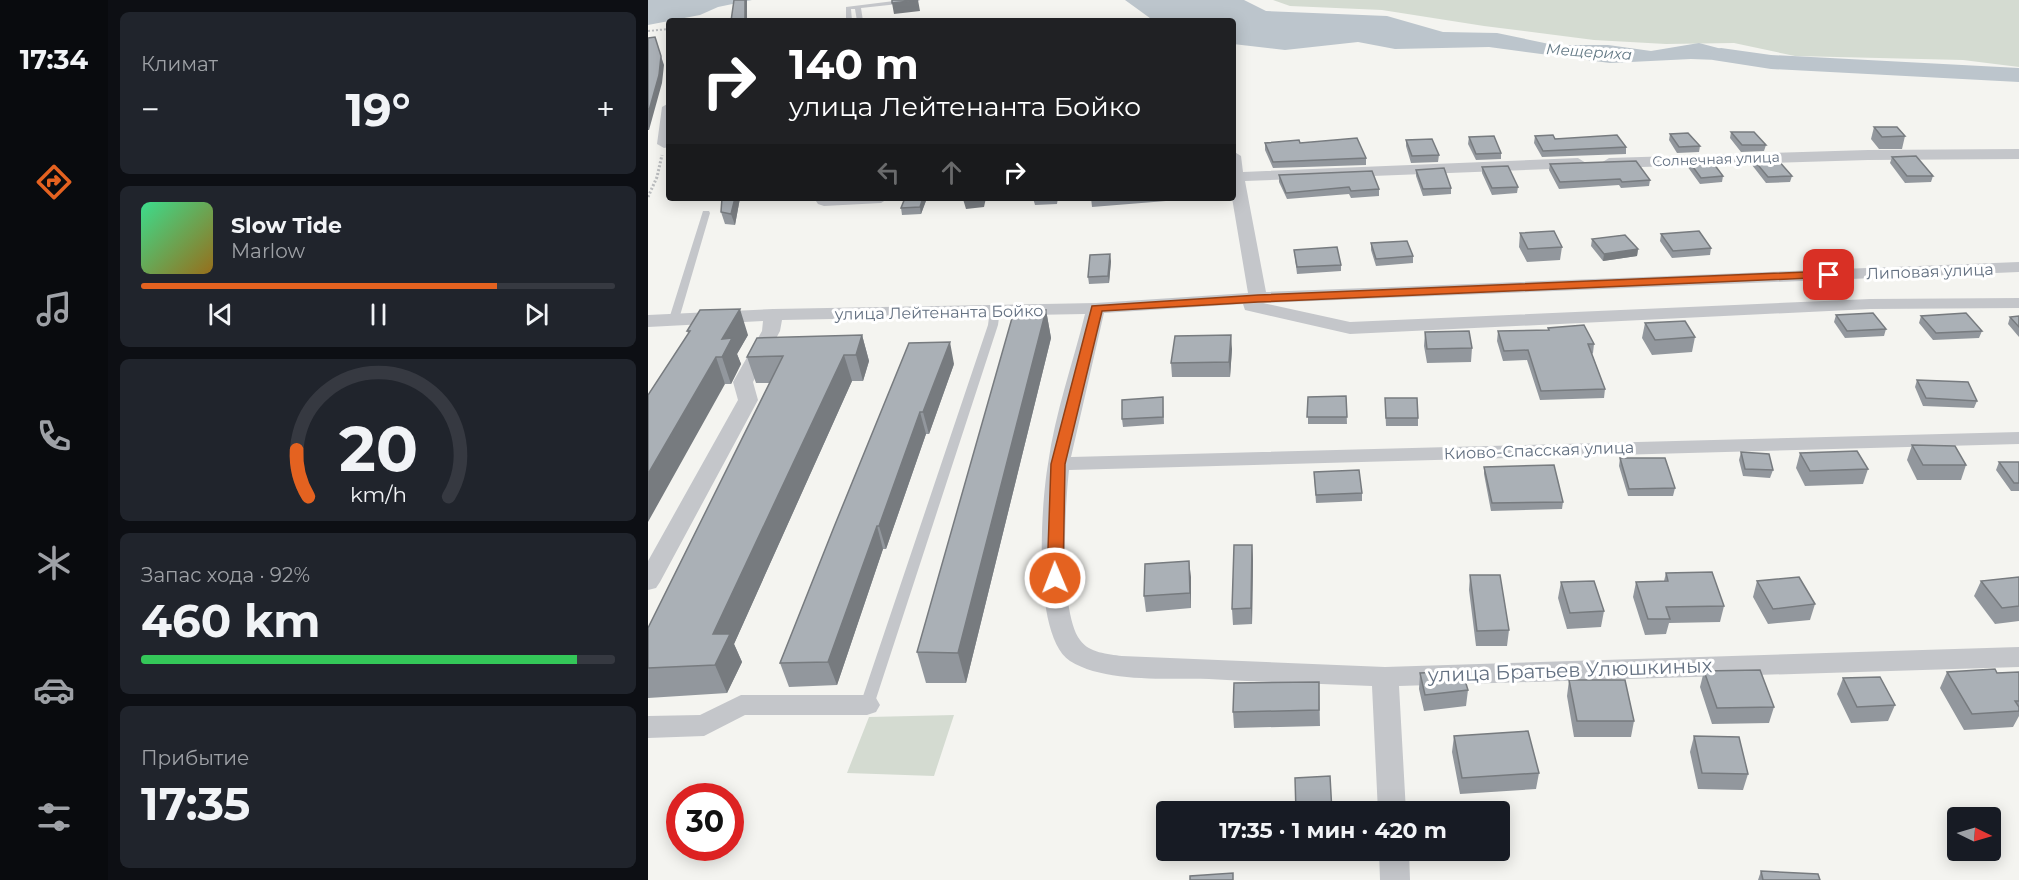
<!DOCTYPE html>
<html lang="ru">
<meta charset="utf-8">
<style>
body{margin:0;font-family:Montserrat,sans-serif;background:#20242c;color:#f1f3f6;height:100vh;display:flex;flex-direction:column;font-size:22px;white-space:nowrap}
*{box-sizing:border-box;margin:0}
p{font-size:20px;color:#9ea1a6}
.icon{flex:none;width:33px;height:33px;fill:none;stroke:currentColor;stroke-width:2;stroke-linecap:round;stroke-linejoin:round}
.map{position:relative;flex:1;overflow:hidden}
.sheet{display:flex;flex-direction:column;gap:12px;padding:12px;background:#0d0f14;width:540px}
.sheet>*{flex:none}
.top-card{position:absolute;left:18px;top:18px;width:570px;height:183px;border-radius:6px;box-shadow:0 3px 15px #0003;background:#202124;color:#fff;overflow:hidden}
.needle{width:39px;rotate:95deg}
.tools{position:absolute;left:1299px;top:807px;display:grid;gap:12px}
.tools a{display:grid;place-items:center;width:54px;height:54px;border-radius:6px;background:#171b24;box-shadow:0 3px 15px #0003;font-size:30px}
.speed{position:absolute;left:18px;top:783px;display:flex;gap:12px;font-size:30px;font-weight:700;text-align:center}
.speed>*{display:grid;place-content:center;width:78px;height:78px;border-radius:50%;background:#171b24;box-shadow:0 3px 15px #0003;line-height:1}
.speed .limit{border:9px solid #d22;background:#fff;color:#111}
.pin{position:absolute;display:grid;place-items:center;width:51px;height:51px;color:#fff;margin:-26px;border-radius:12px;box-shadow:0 3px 9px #0006}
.me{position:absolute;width:66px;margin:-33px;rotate:359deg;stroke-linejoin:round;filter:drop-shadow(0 0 4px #0008)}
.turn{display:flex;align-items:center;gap:21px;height:126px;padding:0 24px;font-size:27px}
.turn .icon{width:78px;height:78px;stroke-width:2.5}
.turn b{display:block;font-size:42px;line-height:51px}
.lanes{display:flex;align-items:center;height:57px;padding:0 24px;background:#0003;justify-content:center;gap:30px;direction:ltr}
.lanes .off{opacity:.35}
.big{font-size:45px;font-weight:700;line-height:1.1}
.sheet .tile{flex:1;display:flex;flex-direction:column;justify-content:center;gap:9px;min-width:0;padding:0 21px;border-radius:9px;background:#20242c}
.sheet .dial{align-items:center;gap:0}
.dial svg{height:156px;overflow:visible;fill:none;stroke:#363941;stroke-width:7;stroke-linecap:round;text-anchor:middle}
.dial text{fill:#f1f3f6;stroke:none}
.song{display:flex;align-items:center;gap:18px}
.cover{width:72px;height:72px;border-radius:9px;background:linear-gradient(135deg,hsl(150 70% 55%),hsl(40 70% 35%))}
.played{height:6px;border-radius:3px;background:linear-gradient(90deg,#e46220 75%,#363941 75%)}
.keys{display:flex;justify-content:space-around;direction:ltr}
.heat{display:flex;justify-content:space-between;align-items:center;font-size:33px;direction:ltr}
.charge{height:9px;border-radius:4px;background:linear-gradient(90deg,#34c759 92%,#363941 0)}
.trip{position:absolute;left:508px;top:801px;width:354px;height:60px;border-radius:6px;background:#171b24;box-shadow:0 3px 15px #0003;font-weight:700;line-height:60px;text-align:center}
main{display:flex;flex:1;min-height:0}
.tabs{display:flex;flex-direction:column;width:108px;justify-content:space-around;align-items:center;background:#090b0e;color:#9ea1a6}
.tabs .icon{width:42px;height:42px}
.tabs .current{color:#e46220}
.tabs b{font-size:27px;color:#f1f3f6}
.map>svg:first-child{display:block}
.green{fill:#d4dbd1}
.water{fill:#bcc5cc}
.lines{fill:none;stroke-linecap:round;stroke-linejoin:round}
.river{fill:#bcc5cc;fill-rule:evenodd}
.path-far1{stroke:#bbbdbf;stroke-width:2;stroke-dasharray:2 2;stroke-linecap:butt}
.path{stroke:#bbbdbf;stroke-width:3;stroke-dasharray:2 2;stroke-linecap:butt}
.lane{fill:#c4c6ca;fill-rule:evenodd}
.street{fill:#c4c6ca;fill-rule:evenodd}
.wall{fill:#92979d}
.shaded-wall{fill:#777b7f}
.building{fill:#aab0b6;stroke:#777b7f;stroke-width:1.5}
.route{fill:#e46220;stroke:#944015;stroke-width:1.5}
.labels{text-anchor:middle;stroke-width:6;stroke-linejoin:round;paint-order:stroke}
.far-street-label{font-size:14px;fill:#637081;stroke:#fff}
.far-water-label{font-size:15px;font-style:italic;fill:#637985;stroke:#fff}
.street-label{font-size:16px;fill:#637081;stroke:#fff}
.near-street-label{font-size:20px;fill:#637081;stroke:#fff}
</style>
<main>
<nav class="tabs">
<b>17:34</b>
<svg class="icon current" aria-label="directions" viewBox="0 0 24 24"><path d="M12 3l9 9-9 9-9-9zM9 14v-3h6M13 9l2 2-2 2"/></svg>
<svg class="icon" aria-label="music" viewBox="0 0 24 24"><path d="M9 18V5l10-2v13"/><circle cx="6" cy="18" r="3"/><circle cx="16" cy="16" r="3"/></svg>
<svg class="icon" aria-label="phone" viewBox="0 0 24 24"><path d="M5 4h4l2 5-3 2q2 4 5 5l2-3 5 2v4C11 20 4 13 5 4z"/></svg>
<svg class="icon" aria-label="climate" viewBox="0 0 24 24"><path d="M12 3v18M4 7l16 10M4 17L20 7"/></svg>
<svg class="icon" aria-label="car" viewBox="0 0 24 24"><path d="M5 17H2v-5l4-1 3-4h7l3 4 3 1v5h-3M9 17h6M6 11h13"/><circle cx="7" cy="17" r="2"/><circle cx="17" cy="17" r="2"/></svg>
<svg class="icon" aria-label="filters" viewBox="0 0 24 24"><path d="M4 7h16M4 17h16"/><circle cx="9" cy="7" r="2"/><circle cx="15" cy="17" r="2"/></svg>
</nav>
<section class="sheet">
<div class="tile"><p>Климат</p>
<div class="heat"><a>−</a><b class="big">19°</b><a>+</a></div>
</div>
<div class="tile">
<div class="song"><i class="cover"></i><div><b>Slow Tide</b><p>Marlow</p></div></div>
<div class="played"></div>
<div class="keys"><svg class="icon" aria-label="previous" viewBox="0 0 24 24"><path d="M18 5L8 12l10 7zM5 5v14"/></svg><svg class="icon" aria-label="pause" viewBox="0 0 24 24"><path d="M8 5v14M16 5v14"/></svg><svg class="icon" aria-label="next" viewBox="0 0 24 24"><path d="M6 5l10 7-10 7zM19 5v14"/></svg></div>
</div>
<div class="tile dial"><svg viewBox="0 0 100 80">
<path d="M14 69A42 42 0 1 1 86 69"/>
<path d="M14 69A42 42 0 0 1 8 45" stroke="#e46220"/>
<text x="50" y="56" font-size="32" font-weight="700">20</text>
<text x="50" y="72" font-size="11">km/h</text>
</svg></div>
<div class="tile"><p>Запас хода · 92%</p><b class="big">460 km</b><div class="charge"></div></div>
<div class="tile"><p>Прибытие</p><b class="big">17:35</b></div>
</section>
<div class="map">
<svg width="1371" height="880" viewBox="0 0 1371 880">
<rect width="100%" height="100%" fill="#f4f4f0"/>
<path class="green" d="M625 0H1371V67L1315 60 1147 56 1086 43 1018 44 946 40 836 26 734 10 642 6Z
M306 715 286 776 199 773 221 717Z"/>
<path class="water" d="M0 0H104L70 7 52 15 0 25Z
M477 0H596L618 11 739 16 795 32 849 33 906 45H960L1003 51 1051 43 1123 62 1043 59 962 63 841 47 747 49 710 42 637 50 585 44V21H506Z"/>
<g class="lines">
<path class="river" d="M1073 48 1123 55 1371 68V82L1123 69 1065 60 1061 55 1065 50Z"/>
<path class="path-far1" d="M0 31 21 29"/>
<path class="path" d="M0 197 9 177 14 155"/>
<path class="lane" d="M254 0H272L269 2 213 8 215 21H209L207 9H203L204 21H198V7Z
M55 211H61L62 213 31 319 26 322 23 321 21 319Z
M347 307 352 310 350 325 226 705 224 709 219 710 214 709 212 705 340 325 342 310Z"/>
<path class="street" d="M21 103V147L16 148 9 144 14 107Z
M1371 149V159L1220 160 961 168 953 163 961 158 1220 150Z
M585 151 593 156 595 172 930 158 938 163 930 168 597 181 618 292 1371 262V272L615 303 702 322 1222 299 1371 298V308L1222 309 702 334 597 310 595 304 456 313 423 457 1371 432V444L421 470C417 506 411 612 432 640 441 653 460 654 474 656L737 667 1371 647V667L751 686 758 812H730L724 686C670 684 615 682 561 679 520 678 457 683 422 661 384 636 393 504 400 464 407 413 425 363 437 314L134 320 132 331 105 382 110 400 12 582 8 588 0 590V561L90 400 85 382 114 331 115 321 0 327V315L125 309 448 303 600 293 584 198Z
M170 198H241L233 203 176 206 170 204 168 201Z
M93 695H219L228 698 232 705 228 712 219 715H97L56 736 0 738V716L52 715Z
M731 850H761L762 880H732Z"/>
</g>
<path class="wall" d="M1226 127 1257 136 1254 149H1231L1223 139Z
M1083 132 1118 145 1116 151 1093 152 1082 138Z
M1022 134 1052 146 1051 152 1029 153 1021 140Z
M887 136 978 147V154L894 157 886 143Z
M821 137 853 153V159L828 160 820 144Z
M758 140 791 155 790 162 763 163 758 146Z
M617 143H652L718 158V165L625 168 617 150Z
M1244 157 1285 176 1283 182 1257 183 1242 163Z
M1105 159 1144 176 1142 182 1118 183 1104 165Z
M1040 160 1075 176 1074 182 1052 184 1039 166Z
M902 164 1002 180 1001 186 973 188 971 185 911 189 901 170Z
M834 167 870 187 869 193 844 195 834 173Z
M768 170 803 188V194L775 196 768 176Z
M631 175 731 189V196L703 198 701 194 639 199 631 182Z
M74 198H92L87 225 77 224 73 212Z
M257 198H279L273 214 254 215 253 208Z
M385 198H410L409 204 387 205Z
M443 198H555L444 207Z
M872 233 914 247 912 260 879 262 871 247Z
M1013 234 1063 248 1062 255 1024 258 1012 241Z
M944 239 990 249 989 256 955 261 943 246Z
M723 243 765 256V263L728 266 723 250Z
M646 250 693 265V271L649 274Z
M463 261 461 283 441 284 440 277Z
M398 310 403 338 318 683H278L269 652Z
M1188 315 1238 329 1236 336 1197 338 1186 322Z
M1273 316 1334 331 1331 338 1285 340 1271 323Z
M1371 316V337L1360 324 1362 317Z
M997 323 1047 337 1044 352 1004 355 994 338Z
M900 328 946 344 945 353 944 354 957 389 956 398 892 400 879 360 855 361 849 341 850 331 900 330Z
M39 331 100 335 89 354 93 364 83 384H77L40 333Z
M777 332 824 348 823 362 779 363 776 346Z
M214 335 221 361 215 381H204L86 644 94 662 79 693 0 698V628L122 383H108L99 357Z
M584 349 582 377H524L523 363Z
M306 364 281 434H278L238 549H235L189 685 141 687 132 663 186 527Z
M1269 380 1329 401 1326 408 1275 406 1267 387Z
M698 396 699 424H660V397Z
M515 397 516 424 475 427 474 419Z
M737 405 770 418V426H738Z
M1264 445 1318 465 1313 480H1269L1259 460Z
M1093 452 1125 470 1122 478 1095 476 1091 460Z
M1152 453 1220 469 1215 484 1157 486 1148 468Z
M972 458 1027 488 1025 496H980L971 466Z
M1351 462H1371V491H1363L1348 470Z
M836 467 915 502 914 509 843 511 836 474Z
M666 472 714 493V501L668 503Z
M604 545 605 560 604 624 585 625 584 609Z
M1018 573 1076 606 1072 622 1021 623 1018 634 997 635 985 597 988 582 1016 581Z
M822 575 861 630 859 646H828L821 590Z
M543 577V608L498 612 496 596Z
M1371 577V621L1347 624 1326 596 1333 581Z
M1109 581 1167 604 1162 620 1120 624 1105 597Z
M913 582 956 611 953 627 919 629 910 598Z
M1056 671 1126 707 1121 723 1064 724 1052 687Z
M1299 672 1349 673 1371 672V716L1365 727 1316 730 1292 688Z
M772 673 820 690 818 706 776 711 771 689Z
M1195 678 1247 705 1240 721 1203 723 1189 694Z
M921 680 986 721 983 737H926L919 696Z
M671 682 672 726 586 728 585 712Z
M806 736 891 773 888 789 812 794 804 752Z
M1046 736 1100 774 1095 790 1050 789 1042 752Z
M1113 871 1172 880H1110Z"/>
<path class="shaded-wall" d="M97 0H99V21H97Z
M270 0 272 11 246 14 244 3Z
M13 56 16 65 14 83 1 130H0V114Z
M87 198H92L87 225 83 214Z
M275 198H279L273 214 272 207Z
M321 198H338L336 207 318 209 315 199Z
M990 249 989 256 955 261 956 254Z
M462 254 463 261 461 283 460 276Z
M92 309 100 335 89 354 93 364 83 384 74 357V339Z
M398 310 403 338 318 683 310 653Z
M214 335 221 361 215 381 208 355Z
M583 335 584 349 582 377 581 362Z
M302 342 306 364 281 434 275 412Z
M196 355 204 381 86 644 94 662 79 693 67 665 65 634Z
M68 357 77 384 0 522V474Z
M272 412 278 434 238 549 231 526Z
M229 526 235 549 189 685 180 662Z
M604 545 605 560 604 624 603 608Z
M541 561 543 577V608L542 593Z"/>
<path class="building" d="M86 0H97V21H83Z
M244 0H270L244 3Z
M187 19V21H161V20Z
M7 37 13 56 11 75 0 114V38Z
M1226 127H1249L1257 136 1234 137Z
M1083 132H1106L1118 145H1094Z
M1040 133 1052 146 1031 147 1022 134Z
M905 135 907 139 969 135 978 147 895 151 887 136Z
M846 136 853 153 828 154 821 137Z
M709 138 718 158 625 162 617 143 651 140 652 143Z
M784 139 791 155 764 156 758 140Z
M1268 156 1285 176H1259L1244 157Z
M1105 159H1129L1144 176 1120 177Z
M1040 160H1063L1075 176 1053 178Z
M988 161 1002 180 974 182 972 179 912 182 902 164Z
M860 166 870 187 844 188 834 167Z
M796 168 803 188 775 189 768 170Z
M724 171 731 189 703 191 701 187 638 193 631 175Z
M74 198H87L83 214 73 212Z
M257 198H275L272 207 253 208Z
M906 231 914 247 880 249 872 233Z
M1051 231 1063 248 1025 251 1013 234Z
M977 235 990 249 956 254 944 239Z
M759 241 765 256 728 259 723 243Z
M689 247 693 265 649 267 646 250Z
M462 254 460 276 440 277 442 255Z
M92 309 74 339 84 338 74 357H68L0 474V395L42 331H39L52 310Z
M398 310 310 653 269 652 366 311Z
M1225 313 1238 329 1199 331 1188 315Z
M1318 313 1334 331 1288 333 1273 316Z
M1371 316V327L1362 317Z
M1037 321 1047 337 1007 340 997 323Z
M936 325 946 344H940L957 389 893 391 880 350 856 351 850 331 901 330 900 328Z
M821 331 824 348 779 349 777 332Z
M214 335 208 355H196L65 634H82L67 665 0 668V628L135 356 99 357 109 338Z
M583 335 581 362 523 363 527 336Z
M302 342 275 412H272L231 526H229L180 662 132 663 186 527 261 343Z
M1269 380 1320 382 1329 401 1278 398Z
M698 396 699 417H659L660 397Z
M515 397V417L474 419V400Z
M737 398H769L770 418H738Z
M1264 445 1307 446 1318 465H1275Z
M1209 451 1220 469 1162 471 1152 453Z
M1093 452 1121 454 1125 470 1097 469Z
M972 458H1017L1027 488 981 489Z
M1351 462H1371V483H1366Z
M906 465 915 502 844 503 836 467Z
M711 470 714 493 668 495 666 472Z
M586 545H604L603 608 584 609Z
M541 561 542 593 496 596 497 564Z
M1064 572 1076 606 1018 607 1022 619H1000L988 582 1020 581 1018 573Z
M822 575H852L861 630 829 631Z
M1151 577 1167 604 1125 609 1109 581Z
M1371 577V606L1354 608 1333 581Z
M946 581 956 611 922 613 913 582Z
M1347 669 1349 673 1371 672V701H1367L1371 707V711L1324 714 1299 672Z
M1112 670 1126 707 1069 708 1056 671Z
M814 671 820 690 777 695 772 673Z
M1232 677 1247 705 1209 707 1195 678Z
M921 680H977L986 721H929Z
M671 682V710L585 712 586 683Z
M880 731 891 773 814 778 806 736Z
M1046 736 1091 737 1100 774 1054 773Z
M682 776 684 812H648L647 778Z
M1113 871 1170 874 1172 880H1115Z
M585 873V880H542V876Z"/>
<path class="route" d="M1181 271 1187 275 1185 277 610 302 454 311 417 464 415 578 412 582H401L399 578 403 464 444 306 610 295Z"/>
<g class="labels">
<g class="far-street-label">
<text transform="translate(1068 159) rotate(-2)" y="5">Солнечная улица</text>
</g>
<g class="far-water-label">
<text transform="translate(941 52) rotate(4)" y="5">Мещериха</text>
</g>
<g class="street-label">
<text transform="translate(1282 271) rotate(-2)" y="6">Липовая улица</text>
<text transform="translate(291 312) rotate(-1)" y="6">улица Лейтенанта Бойко</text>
<text transform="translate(891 450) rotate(-2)" y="6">Киово-Спасская улица</text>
</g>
<g class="near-street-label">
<text transform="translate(922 670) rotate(-2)" y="7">улица Братьев Улюшкиных</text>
</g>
</g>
</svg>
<div class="tools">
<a><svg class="needle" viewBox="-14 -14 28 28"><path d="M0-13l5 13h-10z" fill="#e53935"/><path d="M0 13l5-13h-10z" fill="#9ea1a6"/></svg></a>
</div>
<div class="speed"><div class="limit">30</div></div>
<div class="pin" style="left:1181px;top:275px;background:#d93025"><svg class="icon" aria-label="arrive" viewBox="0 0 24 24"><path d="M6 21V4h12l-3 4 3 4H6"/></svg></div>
<svg class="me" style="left:407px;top:578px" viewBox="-20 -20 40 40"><circle r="17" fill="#e46220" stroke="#fff" stroke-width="3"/><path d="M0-11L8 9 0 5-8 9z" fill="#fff"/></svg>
<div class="trip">17:35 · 1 мин · 420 m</div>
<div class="top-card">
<div class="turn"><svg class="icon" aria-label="right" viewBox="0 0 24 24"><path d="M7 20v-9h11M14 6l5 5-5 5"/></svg><div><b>140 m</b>улица Лейтенанта Бойко</div></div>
<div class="lanes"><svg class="icon off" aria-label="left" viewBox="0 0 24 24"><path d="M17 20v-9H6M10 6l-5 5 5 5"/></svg><svg class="icon off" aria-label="ahead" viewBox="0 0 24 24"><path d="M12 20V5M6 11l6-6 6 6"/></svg><svg class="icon" aria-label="right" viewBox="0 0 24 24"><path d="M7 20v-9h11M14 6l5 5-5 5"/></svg></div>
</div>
</div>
</main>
